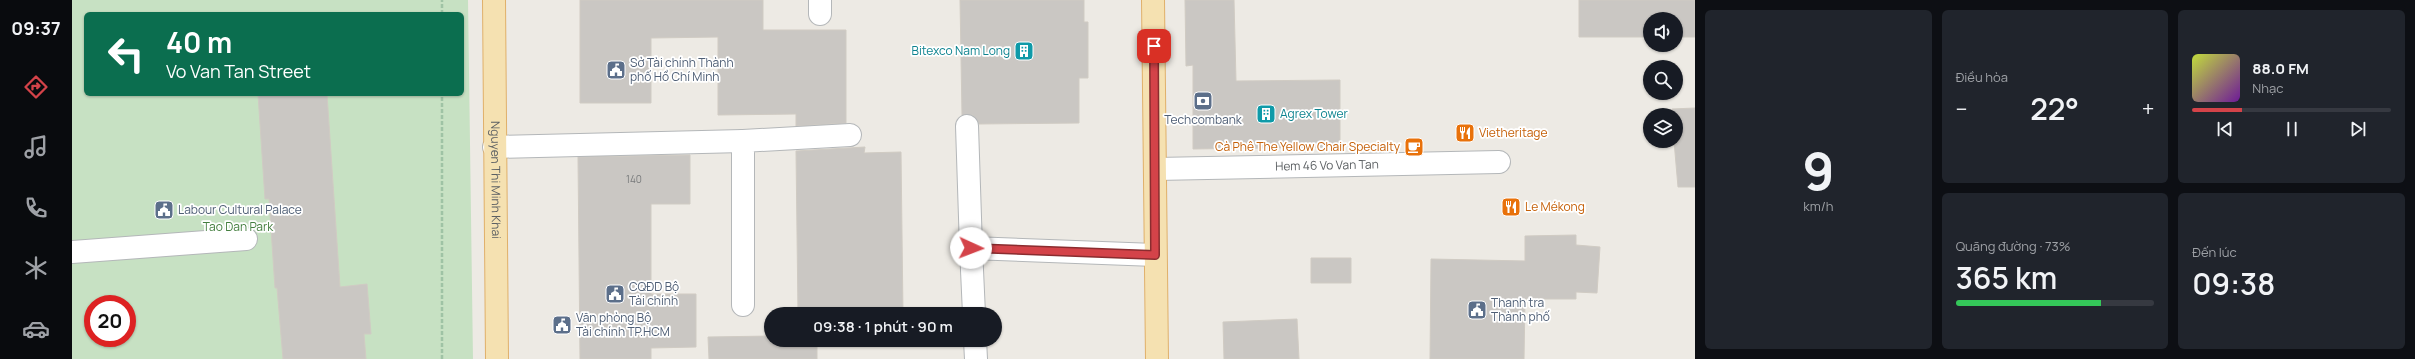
<!DOCTYPE html>
<html lang="vi">
<meta charset="utf-8">
<style>
body{margin:0;font-family:Manrope,sans-serif;background:#20242c;color:#f1f3f6;height:100vh;display:flex;flex-direction:column;font-size:15px;white-space:nowrap}
*{box-sizing:border-box;margin:0}
p{font-size:13px;color:#9ea1a6}
.icon{flex:none;width:22px;height:22px;fill:none;stroke:currentColor;stroke-width:2;stroke-linecap:round;stroke-linejoin:round}
.map{position:relative;flex:1;overflow:hidden}
.side{display:flex;flex-direction:column;gap:10px;padding:10px;background:#0d0f14;width:720px}
.side>*{flex:none}
.top-card{position:absolute;left:12px;top:12px;width:380px;height:84px;border-radius:6px;box-shadow:0 1px 3px #0004;background:#0b6e4f;color:#fff;overflow:hidden}
.buttons{position:absolute;left:1571px;top:12px;display:grid;gap:8px}
.buttons a{display:grid;place-items:center;width:40px;height:40px;border-radius:50%;background:#171b24;box-shadow:0 1px 3px #0004;font-size:20px}
.speed{position:absolute;left:12px;top:295px;display:flex;gap:8px;font-size:20px;font-weight:700;text-align:center}
.speed>*{display:grid;place-content:center;width:52px;height:52px;border-radius:50%;background:#171b24;box-shadow:0 1px 3px #0004;line-height:1}
.speed .limit{border:6px solid #d22;background:#fff;color:#111}
.pin{position:absolute;display:grid;place-items:center;width:34px;height:34px;color:#fff;margin:-17px;border-radius:8px;box-shadow:0 2px 6px #0006}
.me{position:absolute;width:44px;margin:-22px;rotate:92deg;stroke-linejoin:round;filter:drop-shadow(0 0 3px #0008)}
.turn{display:flex;align-items:center;gap:14px;height:84px;padding:0 16px;font-size:18px}
.turn .icon{width:52px;height:52px;stroke-width:2.5}
.turn b{display:block;font-size:28px;line-height:34px}
.big{font-size:30px;font-weight:600;line-height:1.1}
.side .card{flex:1;display:flex;flex-direction:column;justify-content:center;gap:6px;min-width:0;padding:0 14px;border-radius:6px;background:#20242c}
.side .dial{align-items:center;gap:0}
.dial b{font-size:52px;line-height:1}
.song{display:flex;align-items:center;gap:12px}
.cover{width:48px;height:48px;border-radius:6px;background:linear-gradient(135deg,hsl(70 70% 55%),hsl(280 70% 35%))}
.played{height:4px;border-radius:2px;background:linear-gradient(90deg,#d44349 25%,#363941 25%)}
.keys{display:flex;justify-content:space-around;direction:ltr}
.heat{display:flex;justify-content:space-between;align-items:center;font-size:22px;direction:ltr}
.charge{height:6px;border-radius:3px;background:linear-gradient(90deg,#34c759 73%,#363941 0)}
.side .tiles{flex:1;display:grid;gap:10px;grid-template-columns:repeat(3,1fr)}
.card:first-child{grid-row:span 2}
.trip{position:absolute;left:692px;top:307px;width:238px;height:40px;border-radius:20px;background:#171b24;box-shadow:0 1px 3px #0004;font-weight:600;line-height:40px;text-align:center}
main{display:flex;flex:1;min-height:0}
.menu{display:flex;flex-direction:column;width:72px;justify-content:space-around;align-items:center;background:#090b0e;color:#9ea1a6}
.menu .icon{width:28px;height:28px}
.menu .active{color:#d44349}
.menu b{font-size:18px;color:#f1f3f6}
.map>svg:first-child{display:block}
.green{fill:#c7e1c3;fill-rule:evenodd}
.building{fill:#cac7c3;stroke:#d0cbc3}
.lines{fill:none;stroke-linecap:round;stroke-linejoin:round}
.minor-casing{stroke:#b4b7b9;stroke-width:24}
.major-casing{stroke:#e0b06a;stroke-width:24}
.path{stroke:#9fc3a5;stroke-width:2.5;stroke-dasharray:4 2;stroke-linecap:butt}
.minor{stroke:#fff;stroke-width:22}
.major{stroke:#f5e1b1;stroke-width:22}
.route-casing{stroke:#8a2c2f;stroke-width:10}
.route{stroke:#d44349;stroke-width:7}
.labels{text-anchor:middle;stroke-width:3.5;stroke-linejoin:round;paint-order:stroke}
.number-label{font-size:10px;fill:#787a7b}
.culture-label{font-size:12px;fill:#0d838f;stroke:#fff;text-anchor:end}
.service-label{font-size:12px;fill:#4e5e75;stroke:#fff;text-anchor:start}
.food-label{font-size:12px;fill:#c56008;stroke:#fff;text-anchor:start}
.street-label{font-size:12px;fill:#5c6063;stroke:#fff}
.park-label{font-size:12px;fill:#447f3f;stroke:#fff}
</style>
<main>
<nav class="menu">
<b>09:37</b>
<svg class="icon active" aria-label="directions" viewBox="0 0 24 24"><path d="M12 3l9 9-9 9-9-9zM9 14v-3h6M13 9l2 2-2 2"/></svg>
<svg class="icon" aria-label="music" viewBox="0 0 24 24"><path d="M9 18V5l10-2v13"/><circle cx="6" cy="18" r="3"/><circle cx="16" cy="16" r="3"/></svg>
<svg class="icon" aria-label="phone" viewBox="0 0 24 24"><path d="M5 4h4l2 5-3 2q2 4 5 5l2-3 5 2v4C11 20 4 13 5 4z"/></svg>
<svg class="icon" aria-label="climate" viewBox="0 0 24 24"><path d="M12 3v18M4 7l16 10M4 17L20 7"/></svg>
<svg class="icon" aria-label="car" viewBox="0 0 24 24"><path d="M5 17H2v-5l4-1 3-4h7l3 4 3 1v5h-3M9 17h6M6 11h13"/><circle cx="7" cy="17" r="2"/><circle cx="17" cy="17" r="2"/></svg>
</nav>
<div class="map">
<svg width="1623" height="359" viewBox="0 0 1623 359">
<rect width="100%" height="100%" fill="#edeae4"/>
<path class="green" d="M0 0H396L401 359H0ZM14 14H390V94H14ZM21 304H55V338H21Z"/>
<path class="building" d="M508 0H691V30H774V123L724 126V114L646 115V37L579 38V103H508Z
M888 0H1012V22H1016V78H1007V123L907 124 901 115H890Z
M1113 0H1162L1164 81 1268 80V147L1121 149V65L1114 66Z
M1507 0H1623V37H1604V19H1578V37H1507Z
M186 94H255L268 287 295 284 299 334H292L294 359H211L205 288H203L197 199H193Z
M1623 108V187H1606L1602 141 1604 115H1600V109Z
M793 147 792 153 829 152 831 314H726L724 151Z
M618 155V204H579V294H624V347L579 348V359H508L506 157Z
M1504 235V245L1528 247 1525 293 1504 292V299H1453L1452 359H1358L1359 259 1453 261V236Z
M1239 258H1279V283H1239Z
M1225 319 1227 359H1152L1151 322Z
M699 336V340H745V359H637L636 337Z"/>
<g class="lines">
<defs>
<g id="minor">
<path d="M748 14V0"/>
<path d="M895 126 899 248 1083 255"/>
<path d="M422 147 671 141"/>
<path id="s1" d="M1084 169 1427 162"/>
<path d="M899 248 902 314"/>
<path d="M0 252 174 239"/>
<path d="M671 305V141L778 135"/>
<path d="M903 340 904 359"/>
</g>
<g id="major">
<path id="s2" d="M422 0 425 359"/>
<path d="M1081 0 1085 359"/>
</g>
</defs>
<use href="#minor" class="minor-casing"/>
<use href="#major" class="major-casing"/>
<path class="path" d="M370 14V0
M370 359V94"/>
<use href="#minor" class="minor"/>
<use href="#major" class="major"/>
</g>
<g class="lines">
<defs>
<path id="route" d="M899 248 1083 255 1082 46"/>
</defs>
<use href="#route" class="route-casing"/>
<use href="#route" class="route"/>
</g>
<defs>
<symbol id="building-square" viewBox="-11 -11 22 22"><rect x="-9" y="-9" width="18" height="18" rx="4" fill="#0f9aa8" stroke="#fff"/><path d="M-4-6H4V6H1V3H-1V6H-4ZM-2.5-4.3h1.7v1.8h-1.7ZM.8-4.3h1.7v1.8H.8ZM-2.5-1h1.7V.8h-1.7ZM.8-1h1.7V.8H.8Z" fill="#fff"/></symbol>
<symbol id="civic-square" viewBox="-11 -11 22 22"><rect x="-9" y="-9" width="18" height="18" rx="4" fill="#5c6f8a" stroke="#fff"/><path d="M-.6-6.5H3V-4.5H.6V-3L4-1V1h2V6H-6V1h2V-1L-.6-3ZM-1.2 2.5V6h2.4V2.5Z" fill="#fff"/></symbol>
<symbol id="bank-square" viewBox="-11 -11 22 22"><rect x="-9" y="-9" width="18" height="18" rx="4" fill="#5c6f8a" stroke="#fff"/><path d="M-6-4H6V4H-6ZM0-2.3a2.3 2.3 0 1 0 0 4.6a2.3 2.3 0 1 0 0-4.6Z" fill="#fff"/></symbol>
<symbol id="restaurant-square" viewBox="-11 -11 22 22"><rect x="-9" y="-9" width="18" height="18" rx="4" fill="#e8710a" stroke="#fff"/><path d="M-5-6h1v4h1v-4h1v4h1v-4h1v5L-1.5 .5V6h-2V.5L-5-1ZM5-6V6H3V1.5H1.5Q1.5-4 5-6Z" fill="#fff"/></symbol>
<symbol id="cafe-square" viewBox="-11 -11 22 22"><rect x="-9" y="-9" width="18" height="18" rx="4" fill="#e8710a" stroke="#fff"/><path d="M-5.5-4.5H6V0H3Q3 3.5 0 3.5H-2.5Q-5.5 3.5-5.5 0ZM3-3.2v2h1.7v-2ZM-6 4.5H4V6H-6Z" fill="#fff"/></symbol>
</defs>
<g fill-rule="evenodd">
<use href="#building-square" x="941" y="40" width="22" height="22"/>
<use href="#civic-square" x="533" y="59" width="22" height="22"/>
<use href="#bank-square" x="1120" y="90" width="22" height="22"/>
<use href="#building-square" x="1183" y="103" width="22" height="22"/>
<use href="#restaurant-square" x="1382" y="122" width="22" height="22"/>
<use href="#cafe-square" x="1331" y="136" width="22" height="22"/>
<use href="#restaurant-square" x="1428" y="196" width="22" height="22"/>
<use href="#civic-square" x="81" y="199" width="22" height="22"/>
<use href="#civic-square" x="532" y="283" width="22" height="22"/>
<use href="#civic-square" x="1394" y="299" width="22" height="22"/>
<use href="#civic-square" x="479" y="314" width="22" height="22"/>
</g>
<g class="labels">
<g class="number-label">
<text x="562" y="183">140</text>
</g>
<g class="culture-label">
<text x="938" y="55">Bitexco Nam Long</text>
<text x="1208" y="118" text-anchor="start">Agrex Tower</text>
</g>
<g class="service-label">
<text x="558" y="67">Sở Tài chính Thành<tspan x="558" dy="14">phố Hồ Chí Minh</tspan></text>
<text x="1131" y="124" text-anchor="middle">Techcombank</text>
<text x="106" y="214">Labour Cultural Palace</text>
<text x="557" y="291">CQĐD Bộ<tspan x="557" dy="14">Tài chính</tspan></text>
<text x="1419" y="307">Thanh tra<tspan x="1419" dy="14">Thành phố</tspan></text>
<text x="504" y="322">Văn phòng Bộ<tspan x="504" dy="14">Tài chính TP.HCM</tspan></text>
</g>
<g class="food-label">
<text x="1407" y="137">Vietheritage</text>
<text x="1328" y="151" text-anchor="end">Cà Phê The Yellow Chair Specialty</text>
<text x="1453" y="211">Le Mékong</text>
</g>
<g class="street-label">
<text dy="4" stroke="none"><textPath href="#s1" startOffset="171">Hem 46 Vo Van Tan</textPath></text>
<text dy="4" stroke="none"><textPath href="#s2" startOffset="180">Nguyen Thi Minh Khai</textPath></text>
</g>
<g class="park-label">
<text x="166" y="231">Tao Dan Park</text>
</g>
</g>
</svg>
<div class="buttons">
<a><svg class="icon" aria-label="sound" viewBox="0 0 24 24"><path d="M4 9h4l5-4v14l-5-4H4zM17 9q2 3 0 6"/></svg></a>
<a><svg class="icon" aria-label="search" viewBox="0 0 24 24"><circle cx="10" cy="10" r="6"/><path d="M15 15l6 6"/></svg></a>
<a><svg class="icon" aria-label="layers" viewBox="0 0 24 24"><path d="M12 4l9 5-9 5-9-5zM3 14l9 5 9-5"/></svg></a>
</div>
<div class="speed"><div class="limit">20</div></div>
<div class="pin" style="left:1082px;top:46px;background:#d93025"><svg class="icon" aria-label="arrive" viewBox="0 0 24 24"><path d="M6 21V4h12l-3 4 3 4H6"/></svg></div>
<svg class="me" style="left:899px;top:248px" viewBox="-20 -20 40 40"><circle r="19" fill="#fff"/><path d="M0-13L10 11 0 6-10 11z" fill="#d44349"/></svg>
<div class="trip">09:38 · 1 phút · 90 m</div>
<div class="top-card">
<div class="turn"><svg class="icon" aria-label="left" viewBox="0 0 24 24"><path d="M17 20v-9H6M10 6l-5 5 5 5"/></svg><div><b>40 m</b>Vo Van Tan Street</div></div>
</div>
</div>
<section class="side">
<div class="tiles">
<div class="card dial"><b>9</b><p>km/h</p></div>
<div class="card"><p>Điều hòa</p>
<div class="heat"><a>−</a><b class="big">22°</b><a>+</a></div>
</div>
<div class="card">
<div class="song"><i class="cover"></i><div><b>88.0 FM</b><p>Nhạc</p></div></div>
<div class="played"></div>
<div class="keys"><svg class="icon" aria-label="previous" viewBox="0 0 24 24"><path d="M18 5L8 12l10 7zM5 5v14"/></svg><svg class="icon" aria-label="pause" viewBox="0 0 24 24"><path d="M8 5v14M16 5v14"/></svg><svg class="icon" aria-label="next" viewBox="0 0 24 24"><path d="M6 5l10 7-10 7zM19 5v14"/></svg></div>
</div>
<div class="card"><p>Quãng đường · 73%</p><b class="big">365 km</b><div class="charge"></div></div>
<div class="card"><p>Đến lúc</p><b class="big">09:38</b></div>
</div>
</section>
</main>
